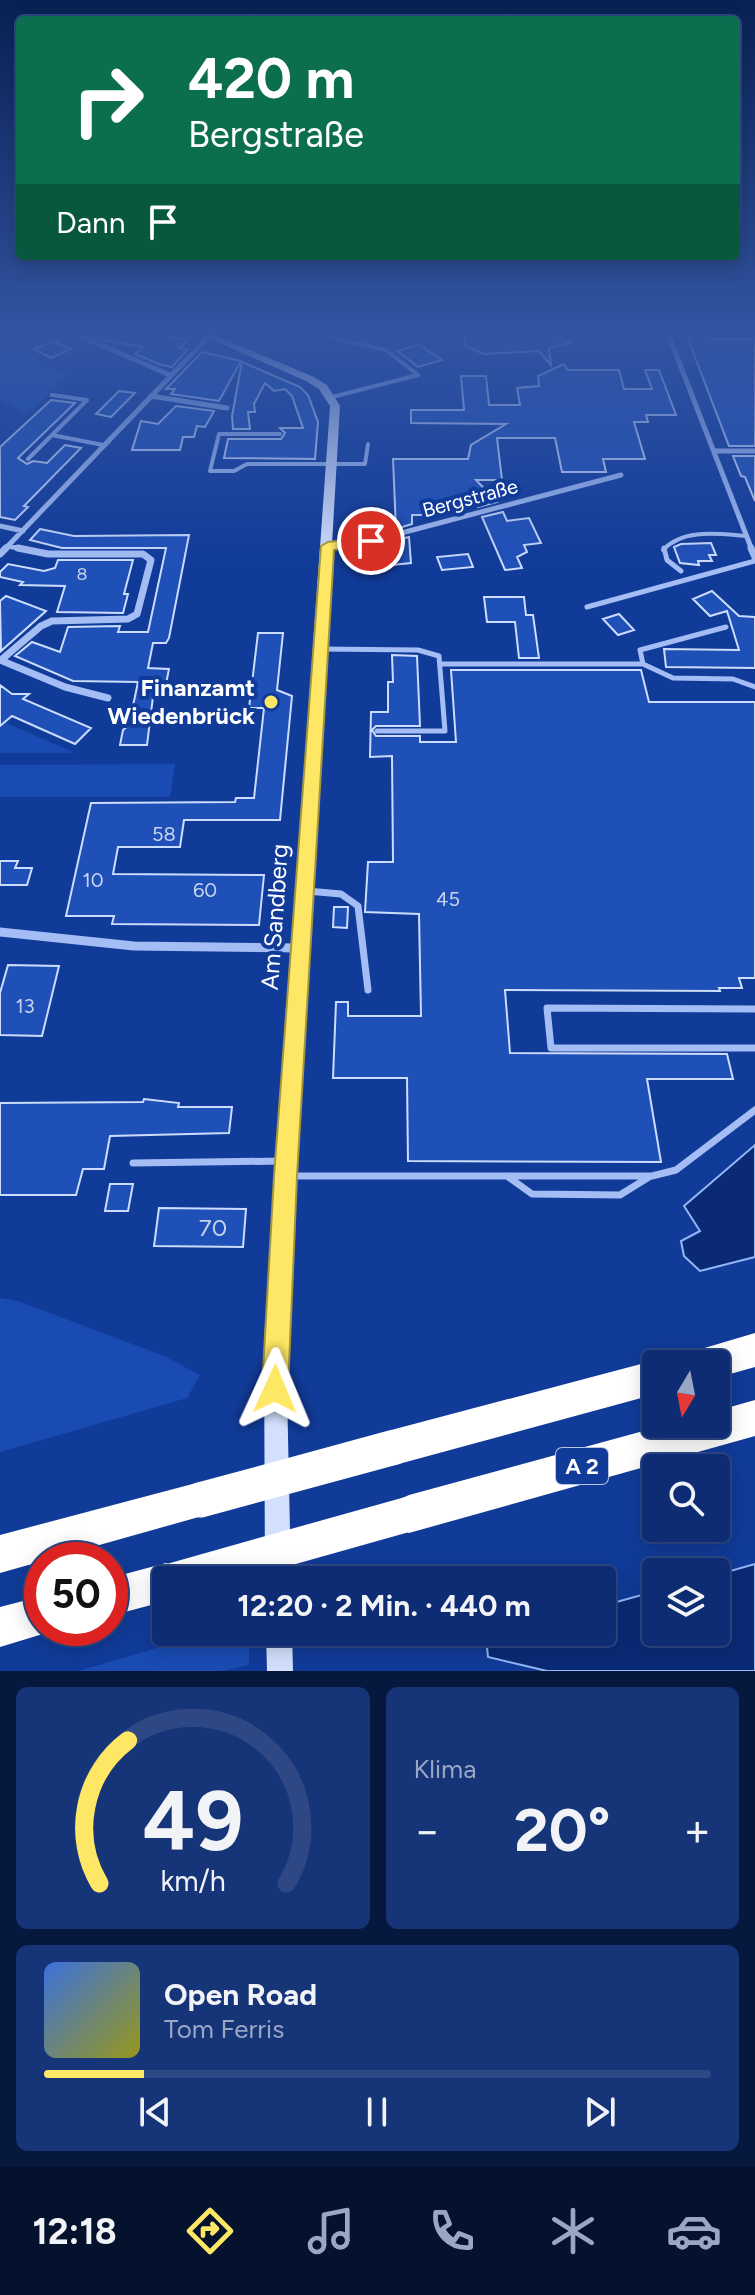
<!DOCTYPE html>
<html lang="de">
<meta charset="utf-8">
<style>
body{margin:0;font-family:Figtree,sans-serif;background:#163478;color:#f1f3f6;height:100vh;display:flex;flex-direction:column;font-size:30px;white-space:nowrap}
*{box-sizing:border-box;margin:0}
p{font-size:26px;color:#9aa7c4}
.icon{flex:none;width:44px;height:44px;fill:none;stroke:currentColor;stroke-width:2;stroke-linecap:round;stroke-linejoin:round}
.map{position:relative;height:1671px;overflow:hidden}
.panel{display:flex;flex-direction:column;gap:16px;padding:16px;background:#07183f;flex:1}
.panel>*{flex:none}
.hud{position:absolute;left:16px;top:16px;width:724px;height:244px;border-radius:8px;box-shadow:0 4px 20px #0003,0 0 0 2px #2d4885;background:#0b6e4f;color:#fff;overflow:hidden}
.needle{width:52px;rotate:190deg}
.controls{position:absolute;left:642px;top:1350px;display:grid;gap:16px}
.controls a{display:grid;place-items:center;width:88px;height:88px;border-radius:8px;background:#0d2c73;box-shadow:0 4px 20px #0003,0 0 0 2px #2d4885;font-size:40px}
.speed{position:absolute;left:24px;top:1542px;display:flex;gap:16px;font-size:40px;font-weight:700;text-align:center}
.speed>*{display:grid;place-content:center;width:104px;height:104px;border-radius:50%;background:#0d2c73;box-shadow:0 4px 20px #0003,0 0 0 2px #2d4885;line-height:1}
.speed .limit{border:12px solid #d22;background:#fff;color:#111}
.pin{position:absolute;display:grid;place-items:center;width:68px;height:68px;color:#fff;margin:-34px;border:4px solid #fff;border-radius:50%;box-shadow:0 2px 8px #0007}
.me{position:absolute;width:88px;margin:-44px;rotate:1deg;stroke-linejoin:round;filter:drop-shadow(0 0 6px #0008)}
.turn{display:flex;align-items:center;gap:28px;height:168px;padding:0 40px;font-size:36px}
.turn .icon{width:104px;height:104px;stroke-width:2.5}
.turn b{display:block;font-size:56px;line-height:68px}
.then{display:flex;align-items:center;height:76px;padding:0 40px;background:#0003;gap:16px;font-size:30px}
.big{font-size:60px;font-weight:700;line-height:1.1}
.panel .widget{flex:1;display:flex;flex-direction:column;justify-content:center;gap:12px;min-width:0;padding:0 28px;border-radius:12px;background:#163478}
.panel .dial{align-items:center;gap:0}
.dial svg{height:208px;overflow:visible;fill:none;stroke:#2d4885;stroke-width:7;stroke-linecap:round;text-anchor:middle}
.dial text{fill:#f1f3f6;stroke:none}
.song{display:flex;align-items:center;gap:24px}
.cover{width:96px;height:96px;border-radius:12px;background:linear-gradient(135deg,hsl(220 70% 55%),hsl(60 70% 35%))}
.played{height:8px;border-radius:4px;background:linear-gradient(90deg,#ffe766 15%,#2d4885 15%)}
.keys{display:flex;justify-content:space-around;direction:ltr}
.heat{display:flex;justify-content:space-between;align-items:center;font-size:44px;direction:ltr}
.panel .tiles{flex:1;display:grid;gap:16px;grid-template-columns:1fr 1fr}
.widget:last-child{grid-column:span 2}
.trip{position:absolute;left:152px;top:1566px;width:464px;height:80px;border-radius:8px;background:#0d2c73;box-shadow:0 4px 20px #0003,0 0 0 2px #2d4885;font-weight:700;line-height:80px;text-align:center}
.menu{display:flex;height:128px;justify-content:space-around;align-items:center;background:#05122e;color:#9aa7c4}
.menu .icon{width:56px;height:56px}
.menu .selected{color:#ffe766}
.menu b{font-size:36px;color:#f1f3f6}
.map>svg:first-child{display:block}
.green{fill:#194bb3}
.water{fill:#0a2a75;stroke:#95b6f7;stroke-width:2}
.building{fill:#1f50b8;stroke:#ccdcfe;stroke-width:2}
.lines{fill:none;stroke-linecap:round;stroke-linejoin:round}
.service-far2{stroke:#a4bdf4;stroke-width:4}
.service-far1{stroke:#a4bdf4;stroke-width:5}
.service{stroke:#a4bdf4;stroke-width:7}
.minor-far2{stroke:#a4bdf4;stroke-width:5}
.minor-far1{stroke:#a4bdf4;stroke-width:7}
.minor{stroke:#a4bdf4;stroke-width:9}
.secondary{fill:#d3e0fd;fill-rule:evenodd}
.motorway{fill:#fff;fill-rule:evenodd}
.motorway-bridge{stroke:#fff;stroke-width:35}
.route{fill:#ffe766;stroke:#a69642;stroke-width:2}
.poi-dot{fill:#ffe766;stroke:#113b99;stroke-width:3}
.labels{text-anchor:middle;stroke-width:8;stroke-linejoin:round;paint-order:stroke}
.far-number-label{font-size:18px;fill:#c7d3ed}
.far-street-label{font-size:20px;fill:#fff;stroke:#113b99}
.number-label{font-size:20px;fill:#c7d3ed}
.shield{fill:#113b99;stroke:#b8c4e0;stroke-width:2}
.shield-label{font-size:22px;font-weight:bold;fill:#fff}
.poi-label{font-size:24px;font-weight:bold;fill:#fff;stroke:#113b99;text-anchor:end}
.street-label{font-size:24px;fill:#fff;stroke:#113b99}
.near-number-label{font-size:24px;fill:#c7d3ed}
</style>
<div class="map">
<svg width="755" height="1671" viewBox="0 0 755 1671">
<rect width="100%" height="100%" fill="#113b99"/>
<path class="green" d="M0 342 69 375 27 414 0 399Z
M0 720 75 753H0Z
M175 764 170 797H0V765Z
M0 1298 18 1301 164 1356 200 1375 187 1398 0 1452Z
M189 1632H249V1665L222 1671H78L154 1649Z"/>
<path class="water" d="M755 1145V1257L700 1271 684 1256 681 1241 700 1231 684 1206Z
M755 1564V1671H547L488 1657 486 1637 505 1632H602V1606L656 1591V1632H716V1575Z"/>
<path class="building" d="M87 331H174L168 337 188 340 180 348 188 349 172 367 161 365 135 354 143 347 106 341Z
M473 331H555L556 337 571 343 549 348 551 365 539 351 484 354 465 346 464 335Z
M685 331 705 332 709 339H755V446H729Z
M53 341 71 349 51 358 34 349Z
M420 344 426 349 442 360 418 367 397 351Z
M202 352 241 361 219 401 171 394 175 389H166Z
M242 362 300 387 308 395 318 422 315 459 224 458 228 439H281L285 433 280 428H303L292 396 285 389 274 391 265 383 254 404 255 412H248L250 429H233L232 416Z
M564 364 568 370H619L624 389H652L645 370H659L676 415H646L648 422H634L645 459H603L606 472H562L555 438H497L502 480H476L497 502 478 507 476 503 431 515H412V524L396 529 393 459H468L471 445 506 424 411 423V410H464L461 376H486L489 405H520L517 388 539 386 538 376Z
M119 391 135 393 111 417 96 414Z
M51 400 75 403 18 458 27 464 33 461 47 463 65 445 81 448 24 506 28 507 15 520 0 517V447Z
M176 406 214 411 205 427 197 426 194 437H183L180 450H132L141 421 158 424Z
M733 456H755V501L745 477 741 476Z
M503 512 507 521 529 518 541 543 524 545 527 552 517 557 522 568 505 570 482 517Z
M40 529 74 536 189 535 169 638 166 643H153L148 668 169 669 165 689H154L147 745H120L123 730 129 725 138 682 73 681 15 656 32 642 60 652 68 627 120 626 118 632H148L166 548H62L30 540Z
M409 537 411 563 382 566V553H396V540Z
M711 543 716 555H709L712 561H698L699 565 680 563 674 547 681 544Z
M468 554 473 567 442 570 437 557Z
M58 560H133L124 594H128L123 613 57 612 65 586 20 585 23 582 0 577V572L8 564 44 571 55 568Z
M712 591 739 616 755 617V668L666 667 664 649 739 650 727 611 710 616 693 599Z
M6 596 46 611 1 651 0 601Z
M484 597H524L526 615H533L539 658H519L515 622H487Z
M619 614 634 630 618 635 603 619Z
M258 633H283L277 690 292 696 280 820H184L180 847H118L113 874 264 875 259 925 112 924 114 916H66L91 803 235 802 236 798H254L264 708H249Z
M392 655 417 656 420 726H376L372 730 376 736H420V742H456L451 670H641L649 702H755V978H739L742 988H719L720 991 505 990 510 1053 727 1054 733 1079H647L661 1162 408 1161 407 1078H333L336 1002H348V1016H421L419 914 365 912 368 862H393L392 756 370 757 371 712H388V682H393Z
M0 685 12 694H29L23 699 91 728 75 744 12 716 0 726Z
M0 861H18L15 868H32L27 885H0Z
M334 907H348L347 928 333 927Z
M8 965 59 966 42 1036 0 1035V993Z
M144 1099 179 1103 178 1107H232L229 1133 110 1136 104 1169H83L76 1195H0V1103L143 1102Z
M110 1184H133L128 1211H105Z
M159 1208 246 1209 243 1247 154 1246Z"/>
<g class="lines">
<path class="service-far2" d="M320 331 342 340 386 350 418 375
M332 397 418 375
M280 434H219L210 471H234L247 464H365L368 444
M52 435 103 445
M28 459 87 400 52 395
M663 550C683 528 719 534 747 536"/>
<path class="service-far1" d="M664 548 667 560 681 571
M587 607 755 561
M321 649 418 650 439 656 445 731H377
M440 664H643L673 678 733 679 755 687
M643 664 640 650 726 627"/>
<path class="service" d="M307 891 341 894 358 906 368 990
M755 1009 547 1008 551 1048H755
M133 1163 283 1161
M289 1176H652L676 1170 755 1110
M507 1176 532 1194 620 1195 649 1177"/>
<path class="minor-far2" d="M667 331 752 550
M71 332 170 375
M151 396 227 408
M716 451H755
M0 526 23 531
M8 546 28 550
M328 546 371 541 621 475
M4 550 209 336"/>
<path class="minor-far1" d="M751 548 755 557
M0 554 6 548
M0 660 65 687 108 698
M1 660 41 626 52 621 128 619 137 614 151 560 143 554H48L18 548"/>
<path class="minor" d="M0 932 134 946 300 948"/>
<path class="secondary" d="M192 331H205L314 377 327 385 340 406 286 1340 291 1580H265L264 1340 330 406 319 389 306 381Z
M266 1632H292L293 1671H267Z"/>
<path class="motorway" d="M755 1333V1367L716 1378V1364H686L691 1352Z
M656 1360 666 1364H656V1394L395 1465 382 1460 377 1447 382 1434 395 1429Z
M755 1400V1436L409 1533 396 1527 390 1514 396 1501 409 1495 669 1424H716V1411Z
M200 1482 213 1487 218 1500 213 1513 0 1573V1535Z
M166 1563 180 1568 184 1580H166V1601L110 1616V1578Z
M42 1596V1628L56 1630 0 1647V1607Z"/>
<path class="motorway-bridge" d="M200 1500 395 1447
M174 1580 409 1514"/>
</g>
<linearGradient id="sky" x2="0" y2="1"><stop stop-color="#092054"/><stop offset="0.59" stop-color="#3255a2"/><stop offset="1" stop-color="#3255a2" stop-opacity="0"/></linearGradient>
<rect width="755" height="565" fill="url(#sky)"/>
<path class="route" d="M371 536 376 538V544L334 550 297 1176 288 1389 284 1399 275 1403 265 1399 262 1389 274 1176 321 546 328 542Z"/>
<circle class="poi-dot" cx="271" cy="702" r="8"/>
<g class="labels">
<g class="far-number-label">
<text x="82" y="580">8</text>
</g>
<g class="far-street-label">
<text transform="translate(470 498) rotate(-15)" y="7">Bergstraße</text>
</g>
<g class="number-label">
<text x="164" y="841">58</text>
<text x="93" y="887">10</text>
<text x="205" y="897">60</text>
<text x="448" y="906">45</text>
<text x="25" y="1013">13</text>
</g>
<rect class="shield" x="556" y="1448" width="52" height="36" rx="6"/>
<g class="shield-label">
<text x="582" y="1474">A 2</text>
</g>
<g class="poi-label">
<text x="255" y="696">Finanzamt<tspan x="255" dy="28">Wiedenbrück</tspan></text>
</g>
<g class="street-label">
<text transform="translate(275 917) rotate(-86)" y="8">Am Sandberg</text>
</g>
<g class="near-number-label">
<text x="213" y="1236">70</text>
</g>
</g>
</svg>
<div class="controls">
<a><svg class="needle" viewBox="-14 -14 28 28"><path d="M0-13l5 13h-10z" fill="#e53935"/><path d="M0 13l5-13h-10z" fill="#9aa7c4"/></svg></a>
<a><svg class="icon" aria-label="search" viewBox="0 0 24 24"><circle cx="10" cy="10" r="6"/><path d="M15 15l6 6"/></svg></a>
<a><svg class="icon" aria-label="layers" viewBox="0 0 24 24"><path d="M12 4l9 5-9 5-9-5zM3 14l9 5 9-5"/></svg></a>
</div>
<div class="speed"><div class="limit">50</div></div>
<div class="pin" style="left:371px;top:541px;background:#d93025"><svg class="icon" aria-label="arrive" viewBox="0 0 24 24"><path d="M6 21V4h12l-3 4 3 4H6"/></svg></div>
<svg class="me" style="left:275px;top:1389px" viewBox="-20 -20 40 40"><path d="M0-17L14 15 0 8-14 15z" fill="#ffe766" stroke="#fff" stroke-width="4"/></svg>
<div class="trip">12:20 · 2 Min. · 440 m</div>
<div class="hud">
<div class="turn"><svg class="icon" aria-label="right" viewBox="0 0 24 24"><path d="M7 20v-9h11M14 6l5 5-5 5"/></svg><div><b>420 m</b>Bergstraße</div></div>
<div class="then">Dann<svg class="icon" aria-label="arrive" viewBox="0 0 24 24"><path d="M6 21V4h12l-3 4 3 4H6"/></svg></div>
</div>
</div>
<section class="panel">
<div class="tiles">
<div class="widget dial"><svg viewBox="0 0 100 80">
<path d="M14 69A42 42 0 1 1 86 69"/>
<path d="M14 69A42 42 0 0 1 25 14" stroke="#ffe766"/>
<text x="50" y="56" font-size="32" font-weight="700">49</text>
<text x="50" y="72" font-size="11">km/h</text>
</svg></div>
<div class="widget"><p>Klima</p>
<div class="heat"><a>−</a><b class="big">20°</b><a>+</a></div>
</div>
<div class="widget">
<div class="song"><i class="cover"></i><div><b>Open Road</b><p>Tom Ferris</p></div></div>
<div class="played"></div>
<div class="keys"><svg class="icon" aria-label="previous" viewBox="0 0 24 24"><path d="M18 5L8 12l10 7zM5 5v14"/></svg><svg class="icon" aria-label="pause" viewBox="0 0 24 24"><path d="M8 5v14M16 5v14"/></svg><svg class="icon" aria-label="next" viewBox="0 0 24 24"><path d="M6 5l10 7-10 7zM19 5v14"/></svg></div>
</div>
</div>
</section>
<nav class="menu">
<b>12:18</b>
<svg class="icon selected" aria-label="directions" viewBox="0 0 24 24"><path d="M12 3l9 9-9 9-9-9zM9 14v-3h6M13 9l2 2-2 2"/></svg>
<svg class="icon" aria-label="music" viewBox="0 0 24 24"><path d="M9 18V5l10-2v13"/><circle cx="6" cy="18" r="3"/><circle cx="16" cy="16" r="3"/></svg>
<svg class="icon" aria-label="phone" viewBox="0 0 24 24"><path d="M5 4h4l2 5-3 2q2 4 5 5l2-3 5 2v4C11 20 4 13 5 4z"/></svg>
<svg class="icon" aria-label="climate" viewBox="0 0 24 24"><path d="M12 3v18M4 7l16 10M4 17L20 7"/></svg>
<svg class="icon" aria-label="car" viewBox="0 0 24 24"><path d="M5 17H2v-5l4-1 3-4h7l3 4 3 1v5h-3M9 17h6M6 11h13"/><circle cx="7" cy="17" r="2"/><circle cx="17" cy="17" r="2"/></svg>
</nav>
